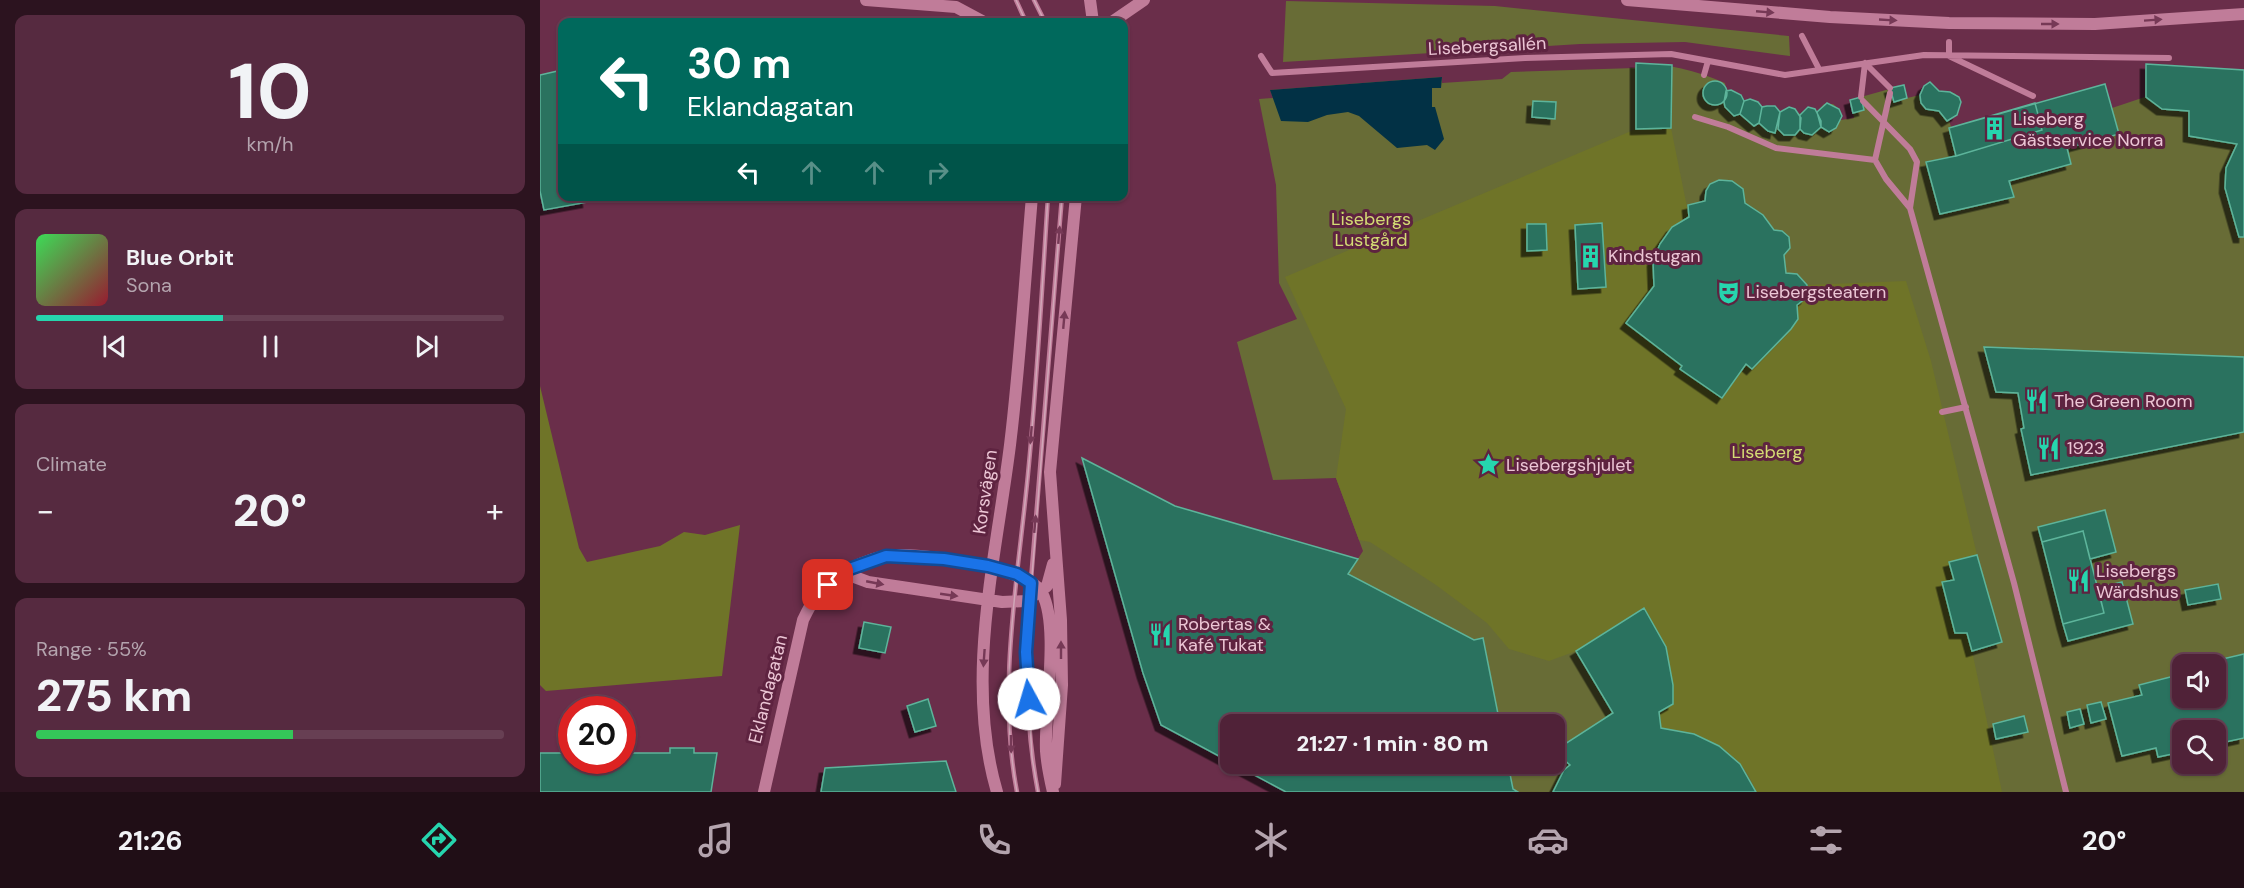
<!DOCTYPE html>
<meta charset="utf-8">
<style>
body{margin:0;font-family:"DM Sans",sans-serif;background:#562a40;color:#f1f3f6;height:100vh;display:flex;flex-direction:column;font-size:22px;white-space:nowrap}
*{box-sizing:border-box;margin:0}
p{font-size:20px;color:#b4a4ae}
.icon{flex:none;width:33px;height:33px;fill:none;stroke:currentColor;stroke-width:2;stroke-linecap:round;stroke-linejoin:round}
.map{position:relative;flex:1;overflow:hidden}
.side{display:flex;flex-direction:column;gap:15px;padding:15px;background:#2c131f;width:540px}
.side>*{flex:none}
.hud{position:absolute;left:18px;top:18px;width:570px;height:183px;border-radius:12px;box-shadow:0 2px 4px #0004,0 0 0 2px #673f53;background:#00695c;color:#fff;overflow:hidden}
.tools{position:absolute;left:1632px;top:654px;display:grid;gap:12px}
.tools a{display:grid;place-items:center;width:54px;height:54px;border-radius:12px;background:#502238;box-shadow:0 2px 4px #0004,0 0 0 2px #673f53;font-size:30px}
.speed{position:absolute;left:18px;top:696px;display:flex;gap:12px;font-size:30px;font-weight:700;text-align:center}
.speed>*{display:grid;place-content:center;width:78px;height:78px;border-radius:50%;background:#502238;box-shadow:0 2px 4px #0004,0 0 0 2px #673f53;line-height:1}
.speed .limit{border:9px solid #d22;background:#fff;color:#111}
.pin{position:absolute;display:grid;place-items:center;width:51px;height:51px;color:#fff;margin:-26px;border-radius:12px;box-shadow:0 3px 9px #0006}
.me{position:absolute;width:66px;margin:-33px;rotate:354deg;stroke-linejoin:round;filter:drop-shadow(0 0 4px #0008)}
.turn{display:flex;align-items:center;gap:21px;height:126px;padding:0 30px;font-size:27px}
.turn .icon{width:78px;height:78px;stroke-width:2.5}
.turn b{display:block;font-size:42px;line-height:51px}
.lanes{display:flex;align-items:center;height:57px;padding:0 30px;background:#0003;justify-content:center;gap:30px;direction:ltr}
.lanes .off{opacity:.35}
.big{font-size:45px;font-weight:800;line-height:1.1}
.side .tile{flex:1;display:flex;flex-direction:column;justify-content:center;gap:9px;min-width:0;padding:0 21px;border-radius:12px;background:#562a40}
.side .dial{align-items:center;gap:0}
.dial b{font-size:78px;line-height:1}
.song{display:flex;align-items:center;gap:18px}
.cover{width:72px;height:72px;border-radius:9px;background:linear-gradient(135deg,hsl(130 70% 55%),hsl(350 70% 35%))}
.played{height:6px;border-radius:3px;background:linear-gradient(90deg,#26d5ae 40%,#673f53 40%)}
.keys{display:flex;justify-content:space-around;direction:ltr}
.heat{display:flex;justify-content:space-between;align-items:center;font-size:33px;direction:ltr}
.charge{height:9px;border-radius:4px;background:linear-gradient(90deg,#34c759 55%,#673f53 0)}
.trip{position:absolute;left:680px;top:714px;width:345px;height:60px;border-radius:12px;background:#502238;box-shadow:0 2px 4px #0004,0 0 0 2px #673f53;font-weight:800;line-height:60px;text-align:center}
.tabs{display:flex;height:96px;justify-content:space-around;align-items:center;background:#200e16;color:#b4a4ae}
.tabs .icon{width:42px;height:42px}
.tabs .on{color:#26d5ae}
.tabs b{font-size:27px;color:#f1f3f6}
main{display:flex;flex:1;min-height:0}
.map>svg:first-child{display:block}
.green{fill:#686c36;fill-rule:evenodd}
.forest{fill:#6f7428}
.water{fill:#023145}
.building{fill:#29725e;stroke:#5db49b;stroke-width:1.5;filter:url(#shadow)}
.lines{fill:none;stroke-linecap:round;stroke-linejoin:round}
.lane{stroke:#c07c99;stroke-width:4.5}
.street{stroke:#c07c99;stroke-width:6}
.secondary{stroke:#c07c99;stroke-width:12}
.tram{stroke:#d1a7b8;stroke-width:1.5}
.oneway{fill:#763956}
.route-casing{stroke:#114b97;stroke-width:15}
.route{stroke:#1a73e8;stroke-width:10}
.labels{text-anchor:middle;stroke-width:6;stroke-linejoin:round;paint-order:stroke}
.street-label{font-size:18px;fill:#ecc6d5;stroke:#5e2340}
.poi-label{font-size:18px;fill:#ecc6d5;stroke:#5e2340;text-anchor:start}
.park-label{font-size:18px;fill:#d4dc74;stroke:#5e2340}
</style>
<main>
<section class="side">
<div class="tile dial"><b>10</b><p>km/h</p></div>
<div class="tile">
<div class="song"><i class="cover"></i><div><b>Blue Orbit</b><p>Sona</p></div></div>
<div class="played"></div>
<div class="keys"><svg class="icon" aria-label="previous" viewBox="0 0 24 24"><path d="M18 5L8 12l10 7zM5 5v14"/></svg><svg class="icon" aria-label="pause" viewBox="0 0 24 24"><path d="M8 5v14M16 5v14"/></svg><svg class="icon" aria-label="next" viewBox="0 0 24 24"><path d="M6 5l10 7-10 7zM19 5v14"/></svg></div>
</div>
<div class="tile"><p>Climate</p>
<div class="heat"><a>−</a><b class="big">20°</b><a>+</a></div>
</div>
<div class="tile"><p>Range · 55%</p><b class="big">275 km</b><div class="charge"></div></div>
</section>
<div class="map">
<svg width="1704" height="792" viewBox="0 0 1704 792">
<defs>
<filter id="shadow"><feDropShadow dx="-5.5" dy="5.5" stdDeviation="0" flood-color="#0009"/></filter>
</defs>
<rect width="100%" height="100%" fill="#6a2e4a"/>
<path class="green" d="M746 1 955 6 1249 36 1250 56 1145 42 1040 44 743 62Z
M1096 63C1128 64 1155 70 1185 83L1186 91 1196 92 1204 101 1215 100 1222 107 1235 106 1240 112 1249 107 1260 114 1268 107 1277 112 1284 104H1293L1299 109 1301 120 1314 118 1310 100 1364 85 1367 98 1380 95 1384 86 1390 82 1399 91 1414 93 1420 99 1417 115 1409 120 1411 127 1565 84 1572 108 1605 97 1606 64 1704 70V792H974L968 764H1014V724H960L943 639 934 640 808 574 823 551 796 478 733 480 697 342 757 319 739 283 736 185 719 99 733 98 730 90 902 77V83L962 79 971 72 1095 68ZM1494 103 1416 155H1415L1409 128ZM1642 664H1676V698H1642ZM1642 730H1676V764H1642Z"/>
<path class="forest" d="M1131 128 1149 217C1119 233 1112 252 1114 286L1086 323 1142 366 1140 370 1182 398 1206 364 1212 369 1251 329 1257 319V305L1266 298 1267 285 1366 281 1391 361 1437 555 1409 562 1414 580 1403 583 1415 632 1427 633 1432 651 1462 792H1216C1203 751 1161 732 1121 728L1119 712 1133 704 1126 647 1104 609 1036 651 1009 661 969 649 947 623 896 585 830 542 819 540 796 478 806 409 745 277 1096 129Z
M0 386 39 548 47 562 120 546 144 532 165 535 200 525 182 676 6 691 0 685Z"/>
<path class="water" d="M902 77 901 88H892V107H895L904 139 895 150 887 145 857 148 819 116 808 112 787 115 768 122 741 121 730 90Z"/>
<path class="building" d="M1096 63 1132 65 1131 128 1096 129Z
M1606 64 1704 70V237H1699L1685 188 1686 168 1697 144 1649 136V111L1622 109 1606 97Z
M22 70V196H47L48 202 4 210 0 191V75Z
M1163 93a12 12 0 1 1 24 0a12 12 0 1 1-24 0Z
M1390 82 1399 91 1410 92 1419 97 1421 102 1417 115 1407 121 1399 111 1386 109 1381 103 1380 95 1384 86Z
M1565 84 1579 134 1527 148 1531 164 1469 181 1474 197 1400 214 1386 162 1416 156 1409 128Z
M1364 85 1367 98 1354 102 1350 88Z
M1191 90 1201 95 1204 101 1200 114 1194 116 1185 107 1184 102 1186 91Z
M1321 97 1324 110 1313 113 1310 100Z
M1210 99 1218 102 1222 107 1219 123 1214 126 1200 114 1204 101Z
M993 101 1016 102 1015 119 992 117Z
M1287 103 1299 109 1302 116 1296 128 1289 132 1281 127 1277 112Z
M1495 103 1502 130 1416 156 1409 128Z
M1227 106H1235L1240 112 1235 133 1228 131 1219 123 1222 107Z
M1249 107 1255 109 1261 118 1260 129 1255 135H1244L1238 129 1240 112Z
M1268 107 1275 109 1281 121V127L1272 135 1264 133 1260 129V115Z
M1179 180 1192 181 1203 189 1205 203 1223 215 1234 230 1242 231 1249 237 1250 248 1244 255 1246 273 1257 274 1267 285 1266 298 1257 305 1258 319 1251 329 1212 369 1206 364 1182 398 1140 369 1142 366 1086 323 1114 286 1113 261 1120 244 1132 227 1149 217 1148 205 1165 201 1166 191 1170 184Z
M1062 223 1066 287 1038 289 1035 225Z
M987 224H1006L1007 250 987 251Z
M1444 347 1704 357V432L1491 475 1481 429 1484 428 1478 393 1456 392Z
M542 458 635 506 818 559 808 574 934 640 943 638 960 724H690V762L621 725 603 673Z
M1565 510 1576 552 1550 559 1543 531 1502 542 1498 527Z
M1543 531 1564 613 1523 624 1502 542Z
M1437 555 1462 642 1432 651 1427 633H1415L1402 582 1414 580 1409 562Z
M1582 582 1593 624 1528 641 1523 624 1564 613 1558 588Z
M1678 584 1681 599 1648 605 1645 590Z
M1104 608 1126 647 1133 685V704L1119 712 1121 728 1154 734 1179 746 1200 764 1216 792H1013L1024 770 1030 765 1014 751 1073 713 1036 651Z
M324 622 351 627 345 653 319 648Z
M1704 654V738L1676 744V730H1642V752L1618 757 1616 748 1582 756 1568 703 1602 695 1599 685 1642 674V698H1676L1678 660Z
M388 699 396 726 375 732 367 706Z
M1561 702 1566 719 1551 723 1547 705Z
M1540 709 1544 724 1530 728 1527 712Z
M1484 716 1488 732 1456 739 1453 724Z
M130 748H154V753H177L171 792H0V753H32V760H82V753H130Z
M406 761 416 792H281L285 768Z
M694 764H968L973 789 978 792H746Z"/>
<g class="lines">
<path class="lane" d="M476 0 486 22
M494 0 505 22
M491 580 522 196
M490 600C485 664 486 729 498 792
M477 792C457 688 478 578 488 474 497 382 502 289 508 196"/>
<path class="street" d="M1262 36 1279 69
M1409 42V56L1493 96
M721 56 732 73 985 58 1131 54 1245 75 1384 55 1629 58
M1325 63 1350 88
M1164 75 1168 61
M1350 93 1335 160 1346 179 1370 208 1474 583 1526 792
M1321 97 1325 63
M1323 101 1370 149 1377 162 1370 208
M1155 117 1188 127 1236 148 1335 160
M1402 412 1426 407"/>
<path class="secondary" d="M326 0 416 7 444 22
M550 0 553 22
M1087 0 1290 17 1409 23 1555 24 1704 14
M572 22 604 0
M301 572 328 582 462 602 486 601 507 586 513 564
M515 784 522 685 521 620 510 472 536 196
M224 792 263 620C272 601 283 582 303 572 315 566 333 558 346 556 374 551 488 566 502 593 520 627 504 711 506 751 507 765 510 779 513 792
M457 792C424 680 456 558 470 445 480 363 485 279 492 196"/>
<path class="tram" d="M476 0 486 22
M494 0 505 22
M477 792C457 688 478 578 488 474 497 382 502 289 508 196
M498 792 492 757 486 652 522 196"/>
</g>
<defs><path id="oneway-solid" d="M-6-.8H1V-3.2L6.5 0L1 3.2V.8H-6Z" transform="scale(1.5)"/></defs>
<g class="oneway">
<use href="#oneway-solid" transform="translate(1225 12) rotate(5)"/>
<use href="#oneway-solid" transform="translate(1348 20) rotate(3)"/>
<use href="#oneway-solid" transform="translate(1613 20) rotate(-4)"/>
<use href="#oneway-solid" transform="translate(1510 24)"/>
<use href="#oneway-solid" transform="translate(519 235) rotate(-85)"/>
<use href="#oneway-solid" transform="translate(524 320) rotate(-85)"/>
<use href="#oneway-solid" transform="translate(491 435) rotate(95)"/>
<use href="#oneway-solid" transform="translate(495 524) rotate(-85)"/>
<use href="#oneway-solid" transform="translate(335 583) rotate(11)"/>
<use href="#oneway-solid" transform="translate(409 595) rotate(8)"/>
<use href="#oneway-solid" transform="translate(521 650) rotate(-90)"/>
<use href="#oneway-solid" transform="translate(444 658) rotate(94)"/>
<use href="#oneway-solid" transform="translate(471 744) rotate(89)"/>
</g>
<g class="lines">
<defs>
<path id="route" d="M288 585 301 572 346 556 404 559 448 566 477 574 491 583 486 652 489 699"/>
</defs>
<use href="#route" class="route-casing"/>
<use href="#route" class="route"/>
</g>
<defs>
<symbol id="building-bare" viewBox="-9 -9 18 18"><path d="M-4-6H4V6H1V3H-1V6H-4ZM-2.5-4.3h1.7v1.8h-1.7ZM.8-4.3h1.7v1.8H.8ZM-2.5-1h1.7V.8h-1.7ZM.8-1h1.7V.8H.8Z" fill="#26d5ae" stroke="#5e2340" stroke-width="2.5" paint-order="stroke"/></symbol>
<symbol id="theatre-bare" viewBox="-9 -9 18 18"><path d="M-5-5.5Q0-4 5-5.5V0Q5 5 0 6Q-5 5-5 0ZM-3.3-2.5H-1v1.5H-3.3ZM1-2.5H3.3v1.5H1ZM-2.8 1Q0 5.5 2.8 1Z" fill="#26d5ae" stroke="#5e2340" stroke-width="2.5" paint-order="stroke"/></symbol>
<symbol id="restaurant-bare" viewBox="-9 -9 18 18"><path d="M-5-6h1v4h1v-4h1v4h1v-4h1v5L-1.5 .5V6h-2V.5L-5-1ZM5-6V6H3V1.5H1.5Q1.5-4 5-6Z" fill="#26d5ae" stroke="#5e2340" stroke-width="2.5" paint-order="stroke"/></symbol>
<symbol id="sight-bare" viewBox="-9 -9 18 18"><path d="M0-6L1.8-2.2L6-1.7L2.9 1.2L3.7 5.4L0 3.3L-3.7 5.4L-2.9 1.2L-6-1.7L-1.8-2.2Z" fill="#26d5ae" stroke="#5e2340" stroke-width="2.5" paint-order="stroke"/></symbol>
</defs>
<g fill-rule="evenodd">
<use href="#building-bare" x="1438" y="112" width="33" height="33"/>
<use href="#building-bare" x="1034" y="240" width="33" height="33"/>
<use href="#theatre-bare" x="1172" y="276" width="33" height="33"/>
<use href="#restaurant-bare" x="1480" y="384" width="33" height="33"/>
<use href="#restaurant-bare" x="1492" y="432" width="33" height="33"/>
<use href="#sight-bare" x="932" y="448" width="33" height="33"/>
<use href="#restaurant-bare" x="1522" y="564" width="33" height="33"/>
<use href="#restaurant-bare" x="604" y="618" width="33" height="33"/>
</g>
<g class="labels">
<g class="street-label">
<text transform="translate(947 46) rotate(-3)" y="6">Lisebergsallén</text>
<text transform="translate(445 492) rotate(-82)" y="6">Korsvägen</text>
<text transform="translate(228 689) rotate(-76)" y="6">Eklandagatan</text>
</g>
<g class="poi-label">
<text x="1473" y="125">Liseberg<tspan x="1473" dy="21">Gästservice Norra</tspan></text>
<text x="1068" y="262">Kindstugan</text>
<text x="1206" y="298">Lisebergsteatern</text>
<text x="1514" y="407">The Green Room</text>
<text x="1527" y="454">1923</text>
<text x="966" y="471">Lisebergshjulet</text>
<text x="1556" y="577">Lisebergs<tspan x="1556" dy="21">Wärdshus</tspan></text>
<text x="638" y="630">Robertas &amp;<tspan x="638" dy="21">Kafé Tukat</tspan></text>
</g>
<g class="park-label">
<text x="831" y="225">Lisebergs<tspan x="831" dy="21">Lustgård</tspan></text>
<text x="1227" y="458">Liseberg</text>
</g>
</g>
</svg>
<div class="tools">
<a><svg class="icon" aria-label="sound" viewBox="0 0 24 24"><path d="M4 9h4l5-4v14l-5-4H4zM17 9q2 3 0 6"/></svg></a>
<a><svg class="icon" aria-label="search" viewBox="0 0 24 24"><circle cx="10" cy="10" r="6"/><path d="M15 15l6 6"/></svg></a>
</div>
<div class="speed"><div class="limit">20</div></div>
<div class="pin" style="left:288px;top:585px;background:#d93025"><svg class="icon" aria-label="arrive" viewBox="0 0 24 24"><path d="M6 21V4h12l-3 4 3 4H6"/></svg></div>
<svg class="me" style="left:489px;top:699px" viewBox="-20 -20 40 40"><circle r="19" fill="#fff"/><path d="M0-13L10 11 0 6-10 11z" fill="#1a73e8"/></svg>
<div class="trip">21:27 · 1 min · 80 m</div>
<div class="hud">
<div class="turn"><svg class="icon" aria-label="left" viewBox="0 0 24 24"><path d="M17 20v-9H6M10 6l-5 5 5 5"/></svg><div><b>30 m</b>Eklandagatan</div></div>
<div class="lanes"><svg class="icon" aria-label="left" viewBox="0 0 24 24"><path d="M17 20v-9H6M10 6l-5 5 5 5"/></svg><svg class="icon off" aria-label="ahead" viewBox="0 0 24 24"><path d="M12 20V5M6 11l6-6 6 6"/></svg><svg class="icon off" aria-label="ahead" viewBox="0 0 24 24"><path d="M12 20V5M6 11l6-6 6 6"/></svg><svg class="icon off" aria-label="right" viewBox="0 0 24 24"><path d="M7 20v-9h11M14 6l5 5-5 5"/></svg></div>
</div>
</div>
</main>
<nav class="tabs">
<b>21:26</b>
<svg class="icon on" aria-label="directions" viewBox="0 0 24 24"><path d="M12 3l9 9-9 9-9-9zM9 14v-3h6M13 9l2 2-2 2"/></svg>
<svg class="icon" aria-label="music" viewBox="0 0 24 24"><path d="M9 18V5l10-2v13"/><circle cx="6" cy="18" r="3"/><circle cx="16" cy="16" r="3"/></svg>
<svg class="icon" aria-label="phone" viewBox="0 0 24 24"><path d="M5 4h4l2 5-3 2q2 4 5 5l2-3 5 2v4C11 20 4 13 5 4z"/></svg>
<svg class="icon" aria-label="climate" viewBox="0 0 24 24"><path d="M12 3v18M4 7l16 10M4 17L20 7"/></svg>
<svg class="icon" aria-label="car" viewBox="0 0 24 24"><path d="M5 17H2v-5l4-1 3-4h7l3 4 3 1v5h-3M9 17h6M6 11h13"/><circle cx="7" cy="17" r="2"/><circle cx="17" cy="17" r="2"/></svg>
<svg class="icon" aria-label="filters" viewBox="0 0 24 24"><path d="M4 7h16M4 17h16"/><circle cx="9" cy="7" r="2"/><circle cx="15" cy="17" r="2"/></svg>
<b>20°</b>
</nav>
